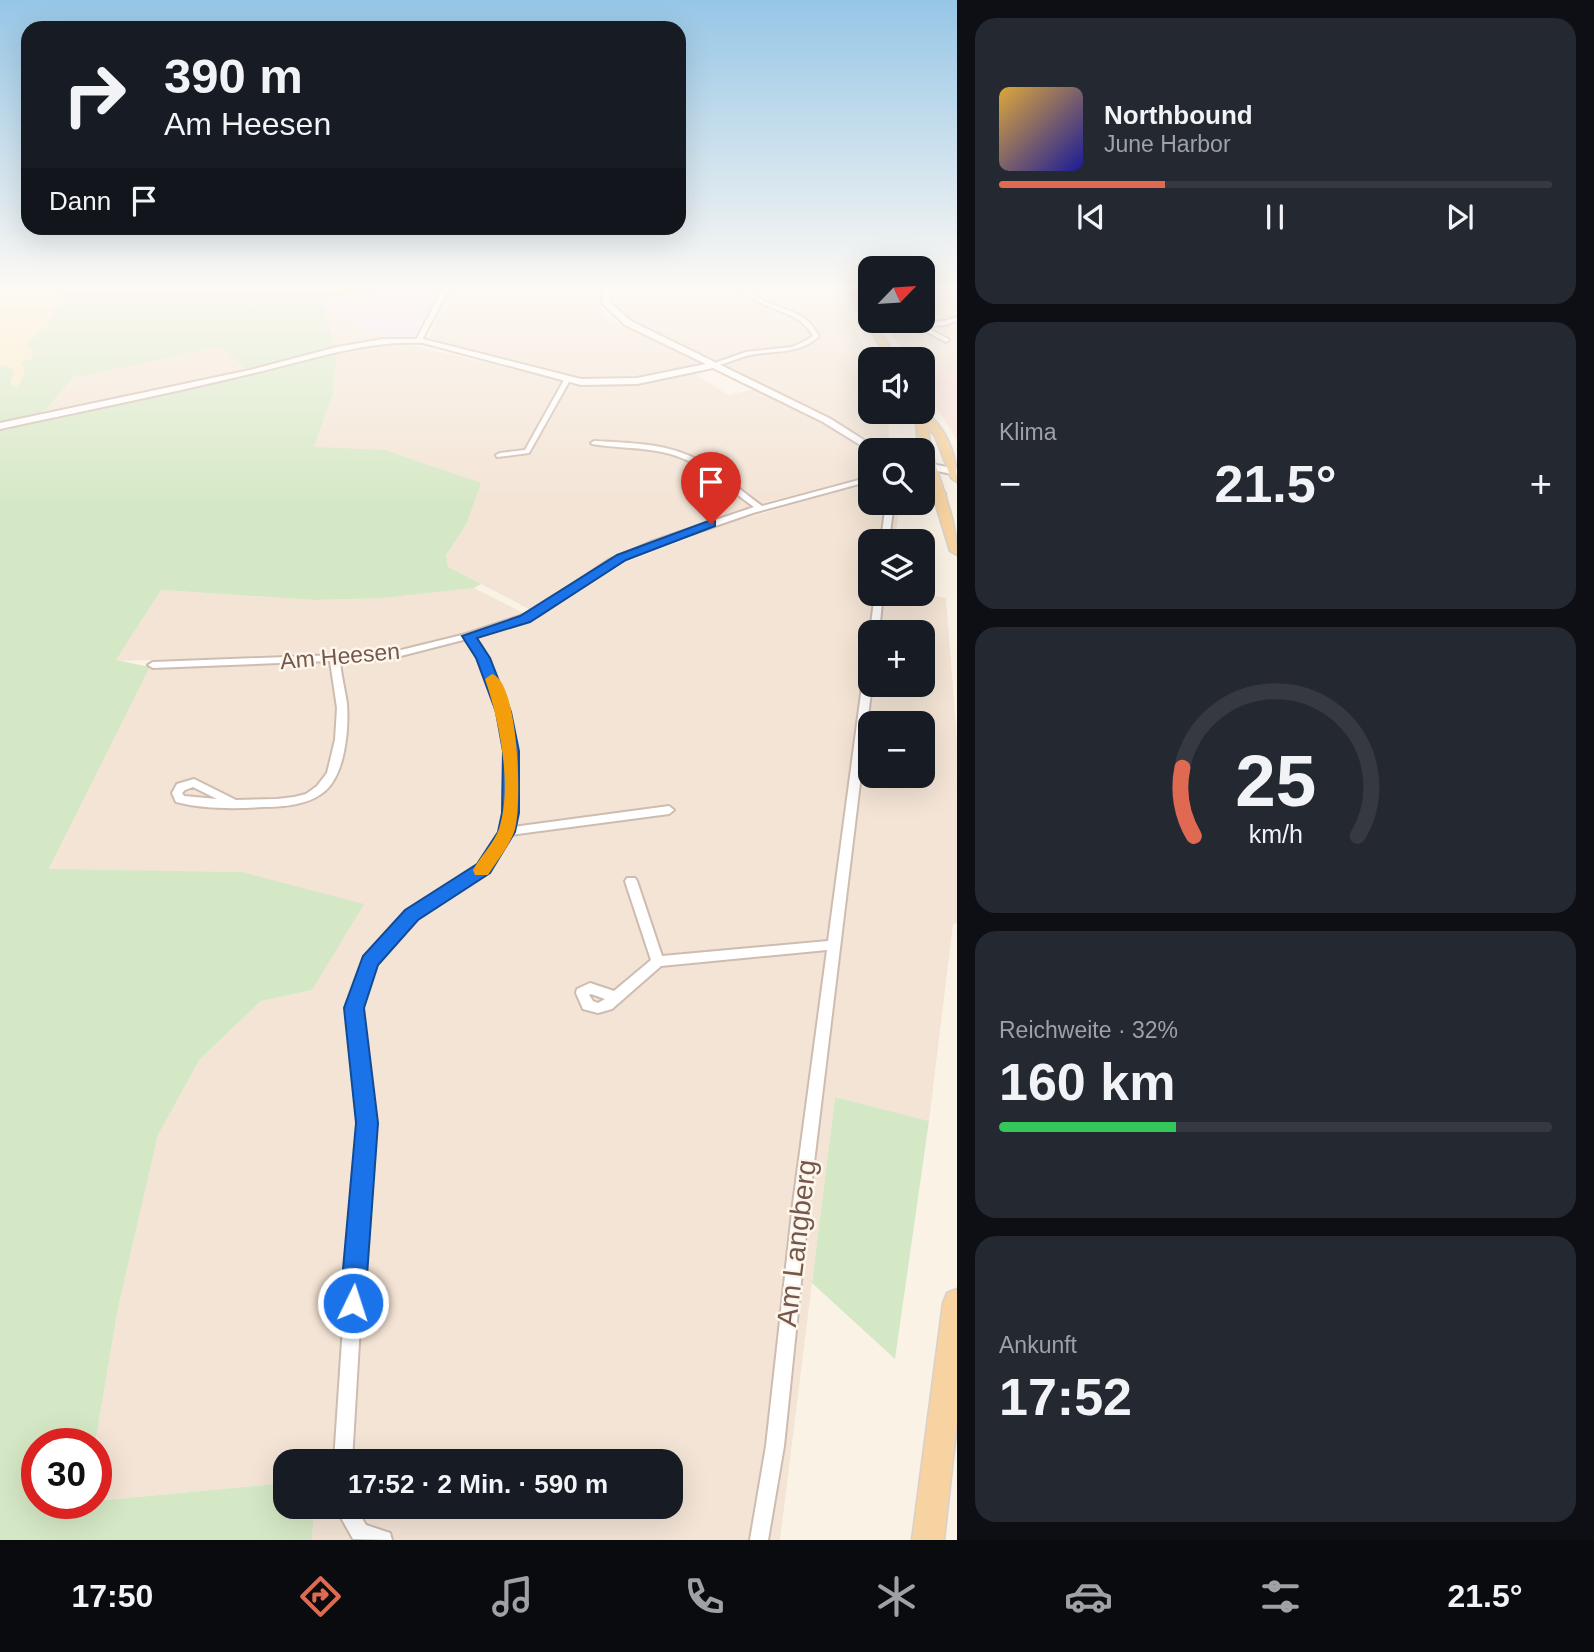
<!DOCTYPE html>
<html lang="de">
<meta charset="utf-8">
<style>
body{margin:0;font-family:Helvetica,sans-serif;background:#242831;color:#f1f3f6;height:100vh;display:flex;flex-direction:column;font-size:26px;white-space:nowrap}
*{box-sizing:border-box;margin:0}
p{font-size:23px;color:#9ea1a6}
.icon{flex:none;width:38px;height:38px;fill:none;stroke:currentColor;stroke-width:2;stroke-linecap:round;stroke-linejoin:round}
.map{position:relative;flex:1;overflow:hidden}
.details{display:flex;flex-direction:column;gap:18px;padding:18px;background:#0d0f14;width:637px}
.details>*{flex:none}
.banner{position:absolute;left:21px;top:21px;width:665px;height:214px;border-radius:21px;box-shadow:0 7px 28px #0002;background:#171b24;color:#f1f3f6;overflow:hidden}
.needle{width:46px;rotate:65deg}
.buttons{position:absolute;left:858px;top:256px;display:grid;gap:14px}
.buttons a{display:grid;place-items:center;width:77px;height:77px;border-radius:14px;background:#171b24;box-shadow:0 7px 28px #0002;font-size:35px}
.speed{position:absolute;left:21px;top:1428px;display:flex;gap:14px;font-size:35px;font-weight:700;text-align:center}
.speed>*{display:grid;place-content:center;width:91px;height:91px;border-radius:50%;background:#171b24;box-shadow:0 7px 28px #0002;line-height:1}
.speed .limit{border:10px solid #d22;background:#fff;color:#111}
.pin{position:absolute;display:grid;place-items:center;width:60px;height:60px;color:#fff;margin:-72px -30px;border-radius:50% 50% 50% 0;rotate:-45deg;box-shadow:0 0 7px #0007}
.pin .icon{rotate:45deg}
.me{position:absolute;width:77px;margin:-38px;rotate:4deg;stroke-linejoin:round;filter:drop-shadow(0 0 5px #0008)}
.turn{display:flex;align-items:center;gap:24px;height:147px;padding:0 28px;font-size:32px}
.turn .icon{width:91px;height:91px;stroke-width:2.5}
.turn b{display:block;font-size:49px;line-height:60px}
.then{display:flex;align-items:center;height:66px;padding:0 28px;background:#0003;gap:14px;font-size:26px}
.big{font-size:52px;font-weight:600;line-height:1.1}
.details .widget{flex:1;display:flex;flex-direction:column;justify-content:center;gap:10px;min-width:0;padding:0 24px;border-radius:21px;background:#242831}
.details .dial{align-items:center;gap:0}
.dial svg{height:182px;overflow:visible;fill:none;stroke:#363941;stroke-width:7;stroke-linecap:round;text-anchor:middle}
.dial text{fill:#f1f3f6;stroke:none}
.song{display:flex;align-items:center;gap:21px}
.cover{width:84px;height:84px;border-radius:10px;background:linear-gradient(135deg,hsl(40 70% 55%),hsl(240 70% 35%))}
.played{height:7px;border-radius:4px;background:linear-gradient(90deg,#e06a51 30%,#363941 30%)}
.keys{display:flex;justify-content:space-around;direction:ltr}
.heat{display:flex;justify-content:space-between;align-items:center;font-size:38px;direction:ltr}
.charge{height:10px;border-radius:5px;background:linear-gradient(90deg,#34c759 32%,#363941 0)}
.trip{position:absolute;left:273px;top:1449px;width:410px;height:70px;border-radius:21px;background:#171b24;box-shadow:0 7px 28px #0002;font-weight:600;line-height:70px;text-align:center}
.dock{display:flex;height:112px;justify-content:space-around;align-items:center;background:#090b0e;color:#9ea1a6}
.dock .icon{width:49px;height:49px}
.dock .selected{color:#e06a51}
.dock b{font-size:32px;color:#f1f3f6}
main{display:flex;flex:1;min-height:0}
.map>svg:first-child{display:block}
.residential{fill:#f3e4d5;fill-rule:evenodd}
.commercial{fill:#fbe3da}
.education{fill:#efe3f8}
.green{fill:#d5e8c5}
.sand{fill:#f9ebc2}
.lines{fill:none;stroke-linecap:round;stroke-linejoin:round}
.minor-casing{stroke:#cfbcb0;stroke-width:4}
.tertiary-casing{stroke:#cfbcb0;stroke-width:4}
.primary-casing{stroke:#d8d0cd;stroke-width:3}
.minor{fill:#fff;fill-rule:evenodd}
.tertiary{fill:#fff;fill-rule:evenodd}
.primary{fill:#f7d3a1;fill-rule:evenodd}
.route{fill:#1a73e8;stroke:#114b97;stroke-width:2}
.slow{fill:#f59e0b}
.labels{text-anchor:middle;stroke-width:5;stroke-linejoin:round;paint-order:stroke}
.street-label{font-size:23px;fill:#74584c;stroke:#fef6ec}
.near-street-label{font-size:28px;fill:#74584c;stroke:#fef6ec}
</style>
<main>
<div class="map">
<svg width="957" height="1540" viewBox="0 0 957 1540">
<rect width="100%" height="100%" fill="#fbf2e6"/>
<path class="residential" d="M450 288H599L600 307 609 319 705 364 641 377 603 380 570 377 429 338Z
M617 288H833L870 359V411H888L889 441 867 438 717 361 648 329 620 313 612 297Z
M922 288H957V375L895 340 884 320H922Z
M335 309 367 331 393 339 333 349 325 311Z
M399 342 570 383 608 386 660 381 692 372 728 395 752 390 818 421 856 444 870 459V475L748 507 627 550 607 559 531 610 448 567 446 555 466 525 480 483 314 447 333 394 335 366 340 351Z
M219 347 247 370 42 414 76 374Z
M858 486 870 488V502H874V505L899 508 895 541H870V593H918L946 598 957 741V923L953 924 929 1121 835 1097 780 1540H312L314 1507H670V1461H285V1483L96 1501 95 1444 118 1308 158 1135 200 1059 261 1001 312 990 242 872 49 870 150 667 388 660 477 638 519 625 551 610 624 563 725 524ZM870 632H922V684H870ZM870 723H922V775H870Z
M474 588 525 614 496 626 385 653 115 661 161 590 316 600 384 598Z"/>
<path class="commercial" d="M895 340 957 375V440L922 384V359H907Z"/>
<path class="education" d="M383 288H440L415 336 393 339 367 331 335 309 325 311 323 300Z"/>
<path class="green" d="M0 288H383L323 300 333 349 247 370 219 347 81 376 76 374 42 414 0 423Z
M340 351 335 366 333 394 314 447 385 450 481 483 466 525 446 555 448 567 481 584 474 588 384 598 316 600 161 590 116 660 150 667 49 869 242 872 364 904 312 990 261 1001 200 1059 158 1135 118 1308 95 1444H37V1503H96V1501L285 1483V1507H314L312 1540H0V429L156 396Z
M835 1097 929 1121 895 1359 812 1283Z"/>
<path class="sand" d="M0 288H55L64 301 45 324 53 326 39 332 25 346 35 351 31 359 21 362 25 372 18 387H14L10 381 15 374 12 368 0 365Z"/>
<g class="lines">
<defs>
<path id="minor" d="M443 288H449L422 340 417 341 416 340Z
M743 288H749C769 314 799 301 819 336 800 355 774 350 750 355 737 358 725 365 712 366V364L746 352 792 347 807 340 813 336C797 306 762 314 743 288Z
M957 317V321L945 325 929 326 931 330 948 339 949 340 946 342 927 332 919 320 924 319 927 323 944 321Z
M567 378 570 380 529 453 497 457 496 455 500 453 525 450 564 380Z
M594 441C630 443 668 443 700 461 722 473 741 491 762 506L870 477V481L753 513 657 546 615 564 538 616 474 637 488 658 509 712 516 751 515 813 513 827 669 806 674 810 669 814 510 835 488 872 416 918 375 964 361 1008 374 1123 368 1191 352 1461H334L352 1191 360 1123 347 1008 365 959 408 912 480 866 500 832 505 813 506 751 499 712 478 658 467 639 389 659 340 661C341 675 345 689 347 704 349 729 345 774 325 791 309 805 283 807 263 807 235 809 203 809 176 802L172 793 177 784 194 779 236 800 277 799 294 797 306 794 317 786 327 773 335 740 337 708 330 661 153 668 148 665 153 662 389 653 466 634 532 612 609 560 651 542 754 507C725 486 699 459 662 452 639 447 615 448 592 444L591 443ZM193 787 217 799 184 796 182 793 185 790Z
M886 502H894L889 541H881Z
M875 593H883L879 632H870Z
M870 661V684H872L809 1204 784 1446 768 1540H750L766 1446 793 1204 827 950 661 966 612 1009 598 1013 583 1009 576 993 577 989 590 983 614 991 651 960 625 881 627 878H635L637 881 662 956 828 941 865 664ZM591 994 605 999 598 1003 593 1001 589 995Z
M335 1507H355L366 1525 390 1533 392 1540 353 1539Z"/>
<path id="tertiary" d="M602 288H610V302L631 321 829 418 880 450 870 451 823 422 713 368 637 384 581 385 423 343C364 340 307 361 250 374 167 394 83 411 0 429V423L250 370 337 347 383 339H423L581 379 637 378 706 364 625 325 602 303Z
M922 462 957 469V475L922 468Z
M922 480 944 492 945 494 936 496 922 487Z"/>
<path id="primary" d="M847 288H855L870 312V320H874L897 359H887Z
M922 408C945 427 957 453 957 482L951 478 935 436 928 428C932 472 957 510 957 555L950 551 922 460V450L918 447 915 411H922Z
M957 1289V1423L944 1540H912L943 1303 947 1293Z"/>
</defs>
<use href="#minor" class="minor-casing"/>
<use href="#tertiary" class="tertiary-casing"/>
<use href="#primary" class="primary-casing"/>
<use href="#minor" class="minor"/>
<use href="#tertiary" class="tertiary"/>
<use href="#primary" class="primary"/>
</g>
<linearGradient id="sky" x2="0" y2="1"><stop stop-color="#96c6e6"/><stop offset="0.57" stop-color="#fdf9f4"/><stop offset="1" stop-color="#fdf9f4" stop-opacity="0"/></linearGradient>
<rect width="957" height="504" fill="url(#sky)"/>
<path class="route" d="M711 520 715 521V526L626 560 530 622 477 638 490 658 511 712 519 751V813L515 832 490 873 418 920 378 965 364 1008 378 1123 365 1303 361 1312 353 1316 344 1312 340 1303 356 1123 344 1008 363 956 405 910 477 864 498 832 502 813 503 751 496 712 476 658 462 636 520 616 617 555Z"/>
<path class="slow" d="M492 674C519 682 522 804 515 829 511 844 497 861 488 875H475L473 870C480 857 494 843 499 829 513 785 499 720 485 679Z"/>
<g class="labels">
<g class="street-label">
<text transform="translate(340 656) rotate(-5)" y="8">Am Heesen</text>
</g>
<g class="near-street-label">
<text transform="translate(796 1243) rotate(-83)" y="10">Am Langberg</text>
</g>
</g>
</svg>
<div class="buttons">
<a><svg class="needle" viewBox="-14 -14 28 28"><path d="M0-13l5 13h-10z" fill="#e53935"/><path d="M0 13l5-13h-10z" fill="#9ea1a6"/></svg></a>
<a><svg class="icon" aria-label="sound" viewBox="0 0 24 24"><path d="M4 9h4l5-4v14l-5-4H4zM17 9q2 3 0 6"/></svg></a>
<a><svg class="icon" aria-label="search" viewBox="0 0 24 24"><circle cx="10" cy="10" r="6"/><path d="M15 15l6 6"/></svg></a>
<a><svg class="icon" aria-label="layers" viewBox="0 0 24 24"><path d="M12 4l9 5-9 5-9-5zM3 14l9 5 9-5"/></svg></a>
<a>+</a>
<a>−</a>
</div>
<div class="speed"><div class="limit">30</div></div>
<div class="pin" style="left:711px;top:524px;background:#d93025"><svg class="icon" aria-label="arrive" viewBox="0 0 24 24"><path d="M6 21V4h12l-3 4 3 4H6"/></svg></div>
<svg class="me" style="left:353px;top:1303px" viewBox="-20 -20 40 40"><circle r="17" fill="#1a73e8" stroke="#fff" stroke-width="3"/><path d="M0-11L8 9 0 5-8 9z" fill="#fff"/></svg>
<div class="trip">17:52 · 2 Min. · 590 m</div>
<div class="banner">
<div class="turn"><svg class="icon" aria-label="right" viewBox="0 0 24 24"><path d="M7 20v-9h11M14 6l5 5-5 5"/></svg><div><b>390 m</b>Am Heesen</div></div>
<div class="then">Dann<svg class="icon" aria-label="arrive" viewBox="0 0 24 24"><path d="M6 21V4h12l-3 4 3 4H6"/></svg></div>
</div>
</div>
<section class="details">
<div class="widget">
<div class="song"><i class="cover"></i><div><b>Northbound</b><p>June Harbor</p></div></div>
<div class="played"></div>
<div class="keys"><svg class="icon" aria-label="previous" viewBox="0 0 24 24"><path d="M18 5L8 12l10 7zM5 5v14"/></svg><svg class="icon" aria-label="pause" viewBox="0 0 24 24"><path d="M8 5v14M16 5v14"/></svg><svg class="icon" aria-label="next" viewBox="0 0 24 24"><path d="M6 5l10 7-10 7zM19 5v14"/></svg></div>
</div>
<div class="widget"><p>Klima</p>
<div class="heat"><a>−</a><b class="big">21.5°</b><a>+</a></div>
</div>
<div class="widget dial"><svg viewBox="0 0 100 80">
<path d="M14 69A42 42 0 1 1 86 69"/>
<path d="M14 69A42 42 0 0 1 9 39" stroke="#e06a51"/>
<text x="50" y="56" font-size="32" font-weight="700">25</text>
<text x="50" y="72" font-size="11">km/h</text>
</svg></div>
<div class="widget"><p>Reichweite · 32%</p><b class="big">160 km</b><div class="charge"></div></div>
<div class="widget"><p>Ankunft</p><b class="big">17:52</b></div>
</section>
</main>
<nav class="dock">
<b>17:50</b>
<svg class="icon selected" aria-label="directions" viewBox="0 0 24 24"><path d="M12 3l9 9-9 9-9-9zM9 14v-3h6M13 9l2 2-2 2"/></svg>
<svg class="icon" aria-label="music" viewBox="0 0 24 24"><path d="M9 18V5l10-2v13"/><circle cx="6" cy="18" r="3"/><circle cx="16" cy="16" r="3"/></svg>
<svg class="icon" aria-label="phone" viewBox="0 0 24 24"><path d="M5 4h4l2 5-3 2q2 4 5 5l2-3 5 2v4C11 20 4 13 5 4z"/></svg>
<svg class="icon" aria-label="climate" viewBox="0 0 24 24"><path d="M12 3v18M4 7l16 10M4 17L20 7"/></svg>
<svg class="icon" aria-label="car" viewBox="0 0 24 24"><path d="M5 17H2v-5l4-1 3-4h7l3 4 3 1v5h-3M9 17h6M6 11h13"/><circle cx="7" cy="17" r="2"/><circle cx="17" cy="17" r="2"/></svg>
<svg class="icon" aria-label="filters" viewBox="0 0 24 24"><path d="M4 7h16M4 17h16"/><circle cx="9" cy="7" r="2"/><circle cx="15" cy="17" r="2"/></svg>
<b>21.5°</b>
</nav>
